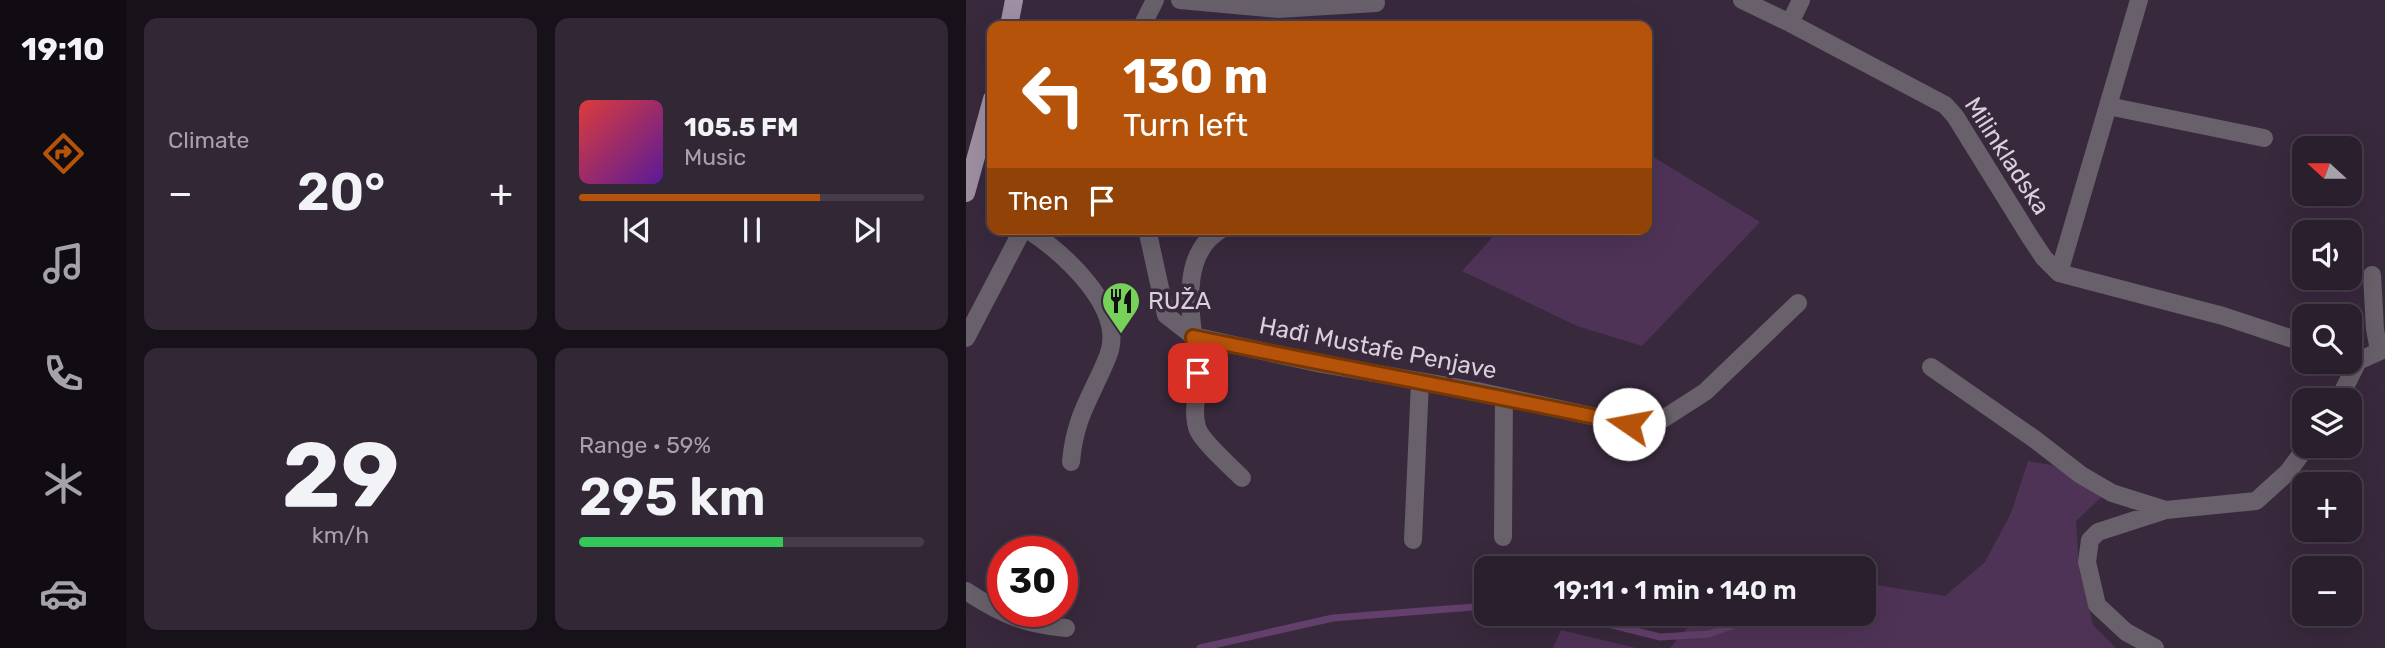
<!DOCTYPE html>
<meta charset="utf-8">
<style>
body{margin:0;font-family:Rubik,sans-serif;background:#322735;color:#f1f3f6;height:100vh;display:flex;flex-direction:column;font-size:26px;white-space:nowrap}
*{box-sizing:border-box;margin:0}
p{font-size:23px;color:#a5a2aa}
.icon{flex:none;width:38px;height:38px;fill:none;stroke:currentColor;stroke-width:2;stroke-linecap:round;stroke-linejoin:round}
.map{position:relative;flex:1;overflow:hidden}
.drawer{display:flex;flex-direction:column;gap:18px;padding:18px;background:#171119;width:840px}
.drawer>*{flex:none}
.banner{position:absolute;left:21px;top:21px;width:665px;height:214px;border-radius:14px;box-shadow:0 7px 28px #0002,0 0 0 2px #463d49;background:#b45309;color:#fff;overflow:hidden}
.needle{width:46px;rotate:291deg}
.controls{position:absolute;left:1326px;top:136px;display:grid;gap:14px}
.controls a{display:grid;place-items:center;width:70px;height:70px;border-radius:14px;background:#2a1f2d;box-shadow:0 7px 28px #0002,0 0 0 2px #463d49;font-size:35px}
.speed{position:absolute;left:21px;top:536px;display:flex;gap:14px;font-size:35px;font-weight:700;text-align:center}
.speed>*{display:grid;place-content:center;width:91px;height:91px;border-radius:50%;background:#2a1f2d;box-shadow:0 7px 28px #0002,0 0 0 2px #463d49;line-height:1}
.speed .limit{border:10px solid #d22;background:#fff;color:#111}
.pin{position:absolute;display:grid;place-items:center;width:60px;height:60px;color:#fff;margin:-30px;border-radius:14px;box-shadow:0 4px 10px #0006}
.me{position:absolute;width:77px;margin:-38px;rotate:282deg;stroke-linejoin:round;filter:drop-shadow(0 0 5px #0008)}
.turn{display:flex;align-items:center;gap:24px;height:147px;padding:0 21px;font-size:32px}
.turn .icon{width:91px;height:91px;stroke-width:2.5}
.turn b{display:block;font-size:49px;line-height:60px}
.then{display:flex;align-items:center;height:66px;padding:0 21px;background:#0003;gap:14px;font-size:26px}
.big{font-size:52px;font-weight:600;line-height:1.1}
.drawer .tile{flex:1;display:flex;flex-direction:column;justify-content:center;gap:10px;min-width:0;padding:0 24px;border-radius:14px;background:#322735}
.drawer .dial{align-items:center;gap:0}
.dial b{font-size:91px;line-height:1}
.song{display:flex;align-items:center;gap:21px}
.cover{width:84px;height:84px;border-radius:10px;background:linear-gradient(135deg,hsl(0 70% 55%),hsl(270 70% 35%))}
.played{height:7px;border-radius:4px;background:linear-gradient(90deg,#b45309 70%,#463d49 70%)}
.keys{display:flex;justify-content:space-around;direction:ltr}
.heat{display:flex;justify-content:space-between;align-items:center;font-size:38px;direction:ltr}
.charge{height:10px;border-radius:5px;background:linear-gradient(90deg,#34c759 59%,#463d49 0)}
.drawer .tiles{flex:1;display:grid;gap:18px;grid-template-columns:repeat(2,1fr)}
.trip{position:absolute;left:508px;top:556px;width:402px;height:70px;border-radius:14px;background:#2a1f2d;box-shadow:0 7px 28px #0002,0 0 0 2px #463d49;font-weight:600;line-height:70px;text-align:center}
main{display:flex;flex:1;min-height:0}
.menu{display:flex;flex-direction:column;width:126px;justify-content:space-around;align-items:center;background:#110c12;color:#a5a2aa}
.menu .icon{width:49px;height:49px}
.menu .active{color:#b45309}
.menu b{font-size:32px;color:#f1f3f6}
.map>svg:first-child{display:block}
.green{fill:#4f3357}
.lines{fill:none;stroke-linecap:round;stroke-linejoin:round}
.stream{stroke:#63406c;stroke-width:7}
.minor{stroke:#68606a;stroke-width:18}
.major{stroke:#9f8fa3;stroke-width:18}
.route-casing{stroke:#753606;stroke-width:18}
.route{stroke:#b45309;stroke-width:12}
.labels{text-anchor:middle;stroke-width:7;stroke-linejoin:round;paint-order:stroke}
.street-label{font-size:24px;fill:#d9d0dc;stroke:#38293c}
.poi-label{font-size:24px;fill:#d9d0dc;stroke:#38293c;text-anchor:start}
</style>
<main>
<nav class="menu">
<b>19:10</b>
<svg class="icon active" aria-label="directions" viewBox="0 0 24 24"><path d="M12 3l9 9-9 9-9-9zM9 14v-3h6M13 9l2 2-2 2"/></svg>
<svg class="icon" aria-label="music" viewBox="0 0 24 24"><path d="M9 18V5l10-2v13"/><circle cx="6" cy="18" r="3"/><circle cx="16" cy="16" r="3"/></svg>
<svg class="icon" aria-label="phone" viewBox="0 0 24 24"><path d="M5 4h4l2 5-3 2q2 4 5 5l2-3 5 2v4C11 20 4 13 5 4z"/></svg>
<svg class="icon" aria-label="climate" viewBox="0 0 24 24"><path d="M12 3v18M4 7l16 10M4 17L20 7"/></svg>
<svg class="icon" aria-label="car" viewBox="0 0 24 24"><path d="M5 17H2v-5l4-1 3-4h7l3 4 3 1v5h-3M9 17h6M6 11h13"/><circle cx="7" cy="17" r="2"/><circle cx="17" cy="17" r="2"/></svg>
</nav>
<section class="drawer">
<div class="tiles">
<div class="tile"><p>Climate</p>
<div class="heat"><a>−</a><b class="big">20°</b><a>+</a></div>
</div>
<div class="tile">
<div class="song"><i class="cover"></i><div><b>105.5 FM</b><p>Music</p></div></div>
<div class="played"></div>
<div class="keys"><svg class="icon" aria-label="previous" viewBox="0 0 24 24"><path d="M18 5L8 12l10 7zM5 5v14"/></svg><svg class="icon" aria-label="pause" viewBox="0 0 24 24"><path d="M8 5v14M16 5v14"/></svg><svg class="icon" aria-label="next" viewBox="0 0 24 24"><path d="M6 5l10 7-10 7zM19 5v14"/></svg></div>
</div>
<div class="tile dial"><b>29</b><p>km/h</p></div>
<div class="tile"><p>Range · 59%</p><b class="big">295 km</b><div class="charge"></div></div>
</div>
</section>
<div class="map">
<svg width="1419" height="648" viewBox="0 0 1419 648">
<rect width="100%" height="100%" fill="#38293c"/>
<path class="green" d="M681 153 794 222 676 346 611 326 496 271 534 229H681Z
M1062 461 1085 465 1141 492 1110 521 1113 569 1127 625 1150 648H704L719 630 736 614H898V583L979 596 1019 562 1045 513Z
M807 560 857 567 861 569H793Z
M595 630 670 648H587Z"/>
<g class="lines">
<path class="stream" d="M602 614 694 637 743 634 799 614
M234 648 367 618 520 606"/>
<path class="minor" d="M214 0 312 9 410 3
M776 0 824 23 979 105 989 116 1064 237 1078 258 1093 273 1257 316 1339 343
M824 23 835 0
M176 26 189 0
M1142 106 1298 138
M61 229C96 252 161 308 142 356 126 396 109 415 105 462
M181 229 200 315 227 336 356 364 511 391 662 424 697 419 739 392 832 303
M256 229C208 256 228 326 231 370 233 389 225 412 232 430 237 442 266 468 276 478
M1093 273 1173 0
M1406 275 1409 329 1413 351
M0 338 57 229
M965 367 1067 438 1115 475 1146 493 1200 510
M1372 401 1392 361 1419 349
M537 537 538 397
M447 540 454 381
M0 591C35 614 58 624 100 628
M1189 648 1160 632 1131 605 1121 562 1124 540 1132 532 1200 510 1290 501 1322 472 1341 446"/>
<path class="major" d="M43 26 48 0
M0 193 26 99"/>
</g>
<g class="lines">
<defs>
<path id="route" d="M232 373 227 337C372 367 518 393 663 424"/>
</defs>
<use href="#route" class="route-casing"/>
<use href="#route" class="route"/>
</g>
<defs>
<symbol id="restaurant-pin" viewBox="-11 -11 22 30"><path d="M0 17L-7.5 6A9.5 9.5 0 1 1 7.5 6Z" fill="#77d25a" stroke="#38293c"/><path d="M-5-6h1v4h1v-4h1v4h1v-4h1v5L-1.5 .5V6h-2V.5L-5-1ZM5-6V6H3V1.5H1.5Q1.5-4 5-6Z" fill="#111"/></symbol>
</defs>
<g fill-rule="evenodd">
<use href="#restaurant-pin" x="133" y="279" width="44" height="60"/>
</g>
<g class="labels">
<g class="street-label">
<text transform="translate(1041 156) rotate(57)" y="8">Milinkladska</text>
<text transform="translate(412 348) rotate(11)" y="8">Hađi Mustafe Penjave</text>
</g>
<g class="poi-label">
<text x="182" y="309">RUŽA</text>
</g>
</g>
</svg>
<div class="controls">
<a><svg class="needle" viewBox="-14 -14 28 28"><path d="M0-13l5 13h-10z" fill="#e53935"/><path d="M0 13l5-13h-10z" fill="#a5a2aa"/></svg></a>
<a><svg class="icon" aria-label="sound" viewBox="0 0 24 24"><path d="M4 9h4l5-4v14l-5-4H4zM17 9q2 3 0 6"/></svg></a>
<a><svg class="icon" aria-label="search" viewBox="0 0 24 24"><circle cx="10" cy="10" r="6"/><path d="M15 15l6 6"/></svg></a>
<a><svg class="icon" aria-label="layers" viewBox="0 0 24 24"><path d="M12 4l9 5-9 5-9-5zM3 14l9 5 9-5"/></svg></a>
<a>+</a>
<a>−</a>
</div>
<div class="speed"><div class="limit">30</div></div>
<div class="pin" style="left:232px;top:373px;background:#d93025"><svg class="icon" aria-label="arrive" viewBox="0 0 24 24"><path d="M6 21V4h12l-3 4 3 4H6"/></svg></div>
<svg class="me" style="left:663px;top:424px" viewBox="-20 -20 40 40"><circle r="19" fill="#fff"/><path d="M0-13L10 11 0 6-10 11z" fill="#b45309"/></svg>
<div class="trip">19:11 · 1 min · 140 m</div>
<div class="banner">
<div class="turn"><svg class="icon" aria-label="left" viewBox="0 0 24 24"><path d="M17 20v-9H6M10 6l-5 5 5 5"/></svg><div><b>130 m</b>Turn left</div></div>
<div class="then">Then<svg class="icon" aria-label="arrive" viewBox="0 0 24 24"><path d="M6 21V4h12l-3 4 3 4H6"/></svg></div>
</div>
</div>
</main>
